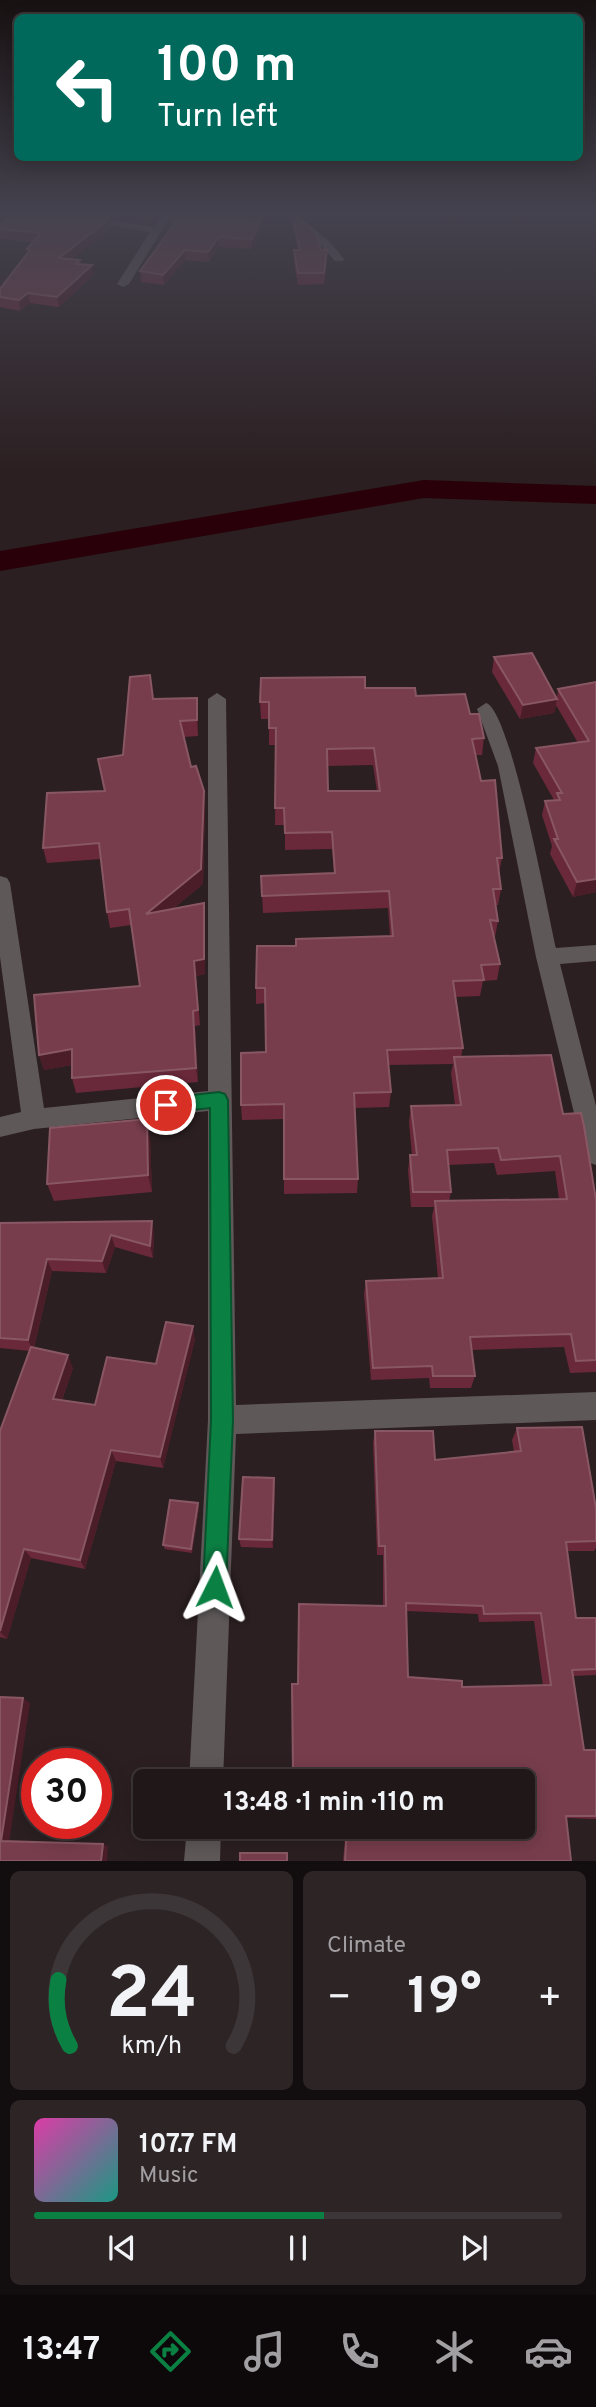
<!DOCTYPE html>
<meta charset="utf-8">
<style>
body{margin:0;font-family:Overpass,sans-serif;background:#2d2426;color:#f1f3f6;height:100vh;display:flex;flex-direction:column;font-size:26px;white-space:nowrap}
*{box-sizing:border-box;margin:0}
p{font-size:23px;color:#a29fa2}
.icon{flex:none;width:38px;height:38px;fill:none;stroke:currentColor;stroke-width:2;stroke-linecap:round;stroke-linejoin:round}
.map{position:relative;height:1861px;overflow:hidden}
.drawer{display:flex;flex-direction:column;gap:10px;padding:10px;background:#120d0e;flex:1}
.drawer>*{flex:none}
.top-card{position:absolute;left:14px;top:14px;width:569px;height:147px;border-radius:10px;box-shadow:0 4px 18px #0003,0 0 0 2px #3d3638;background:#00695c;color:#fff;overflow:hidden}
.speed{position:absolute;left:21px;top:1748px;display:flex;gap:14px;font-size:35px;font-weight:700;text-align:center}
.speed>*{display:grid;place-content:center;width:91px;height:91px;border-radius:50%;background:#201719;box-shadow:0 4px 18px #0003,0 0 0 2px #3d3638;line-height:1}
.speed .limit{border:10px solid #d22;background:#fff;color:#111}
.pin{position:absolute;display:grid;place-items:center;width:60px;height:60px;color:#fff;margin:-30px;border:4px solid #fff;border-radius:50%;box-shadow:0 2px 7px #0007}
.me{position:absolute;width:77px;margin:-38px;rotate:3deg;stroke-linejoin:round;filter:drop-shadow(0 0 5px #0008)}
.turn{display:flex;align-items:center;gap:24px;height:147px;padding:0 28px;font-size:32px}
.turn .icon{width:91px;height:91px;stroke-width:2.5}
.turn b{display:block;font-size:49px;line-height:60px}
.big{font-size:52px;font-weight:700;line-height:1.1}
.drawer .widget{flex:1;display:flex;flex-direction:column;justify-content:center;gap:10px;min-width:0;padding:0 24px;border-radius:10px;background:#2d2426}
.drawer .dial{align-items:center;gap:0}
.dial svg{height:182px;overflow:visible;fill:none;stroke:#3d3638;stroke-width:7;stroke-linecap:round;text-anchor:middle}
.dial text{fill:#f1f3f6;stroke:none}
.song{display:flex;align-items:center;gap:21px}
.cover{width:84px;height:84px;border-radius:10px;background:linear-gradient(135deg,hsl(320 70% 55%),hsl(170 70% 35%))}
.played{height:7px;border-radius:4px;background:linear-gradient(90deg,#0b8043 55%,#3d3638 55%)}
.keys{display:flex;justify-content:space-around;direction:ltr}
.heat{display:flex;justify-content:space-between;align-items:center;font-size:38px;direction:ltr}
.drawer .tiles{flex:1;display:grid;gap:10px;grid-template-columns:1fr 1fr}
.widget:last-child{grid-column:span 2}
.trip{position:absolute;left:133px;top:1769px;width:402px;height:70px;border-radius:10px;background:#201719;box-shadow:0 4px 18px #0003,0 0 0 2px #3d3638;font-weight:700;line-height:70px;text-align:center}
.tab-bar{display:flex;height:112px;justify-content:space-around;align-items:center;background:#0d090a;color:#a29fa2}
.tab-bar .icon{width:49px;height:49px}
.tab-bar .selected{color:#0b8043}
.tab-bar b{font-size:32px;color:#f1f3f6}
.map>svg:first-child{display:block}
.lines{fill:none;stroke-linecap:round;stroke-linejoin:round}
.river{fill:#290009;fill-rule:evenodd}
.minor{fill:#5e5859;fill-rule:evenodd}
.wall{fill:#69293a;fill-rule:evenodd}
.shaded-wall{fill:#4a1d28}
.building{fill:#773d4c;stroke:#895764;stroke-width:2;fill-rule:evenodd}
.route{fill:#0b8043;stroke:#07532c;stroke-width:2}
</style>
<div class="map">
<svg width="596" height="1861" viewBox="0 0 596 1861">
<rect width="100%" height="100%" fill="#2b1f21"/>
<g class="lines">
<path class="river" d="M424 480 596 486V504L424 498 0 571V551Z"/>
<path class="minor" d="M31 212H57L154 227 163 212H173L129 284 123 287 117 284 150 232Z
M282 212H293L329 241 344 259 343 261H335L321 245Z
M526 212H539L540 213 535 216Z
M217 693 226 699 236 1405 596 1392V1420L236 1434 223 1782H189L208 1420V1111L34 1129 0 1137V1117L21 1112 0 957V876L7 878 10 883 44 1108 208 1091V699Z
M486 703C511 710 548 914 556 948L596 945V961L560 964 596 1106V1165L587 1162 584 1154 536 957 498 766 477 709Z
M187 1827H221L220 1861H184Z"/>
</g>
<path class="wall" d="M75 212H161L155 220 125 217 122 219Z
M169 212H268L252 249 219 247 209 262 185 260 164 285 141 282 140 271 175 223 170 222Z
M431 212H473L452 220Z
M497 212H528V216L518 219Z
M292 213 321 250 327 261 324 284 298 285 294 262V250H298L292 224Z
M110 218 111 228 72 259 80 260 81 264 93 275 59 307 30 303 20 311 0 307V289L27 253V249L33 242 0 239V225Z
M494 657 557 697 558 689 596 682V892L573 897 550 854 552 846 542 815 545 801 554 800 533 763 536 748 578 743 556 705 554 713 520 719 492 672Z
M365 688 416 696 470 714 484 738 482 755H475L481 781 502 858 499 873 501 889 498 905H496L498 921 495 937H494L500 964 497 980 483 981 480 996 455 997 463 1048 461 1057 563 1114 596 1200V1372L570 1373 564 1347 472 1350 475 1376 471 1388H430L429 1378 371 1380 364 1294 366 1281 438 1278 432 1216 434 1207H411L408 1170 410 1155H412L409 1122 411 1106 455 1105 451 1073 453 1064 388 1065 391 1092 389 1107 355 1108 358 1179 357 1193 284 1194V1119L242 1120 241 1105 266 1052 265 1003 256 1004V988L296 946 390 936 388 908 263 913 261 876 334 873 332 849 285 850V825H275L276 745H269V719H261L260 702ZM373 765 377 791H328V766ZM494 1163 497 1175 555 1171 559 1199 449 1201 451 1192 448 1165Z
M153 699 198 714V736L184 737 191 767 204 791 205 807 203 884 174 908 205 918V974L196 976 200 1025 195 1026 198 1082 76 1093 72 1078V1065L44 1070 39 1055 140 986 131 925 110 928 107 912 101 859 47 863 43 848 104 791 98 759 123 755Z
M150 1138 152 1192 54 1201 47 1184Z
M0 1223 154 1233 153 1258 115 1247 106 1273 52 1271 34 1348 73 1368 62 1400 95 1405 195 1339 163 1468 116 1461 85 1569 31 1558 7 1639 0 1637V1431L30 1351 0 1348Z
M517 1428 596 1508V1548L594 1551H567L576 1618H596V1675L573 1676 584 1750H596V1819L566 1818 571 1861H343L346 1827H523V1782H349V1776H293L292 1684H298L383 1606V1555H377L373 1443 375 1431 435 1460 514 1452 512 1440ZM406 1611 478 1614 479 1622 534 1621 543 1686 462 1687 408 1677Z
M275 1487 273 1548 241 1547 239 1539Z
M198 1503 199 1507 192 1553 165 1549 163 1545Z"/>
<path class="shaded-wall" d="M0 212H8L0 221Z
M121 212H125V217L122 219Z
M154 212H161L155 220Z
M264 212H268L252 249V239Z
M453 212H473L452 220Z
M519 212H528V216L518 219Z
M110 218 111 228 61 268 59 258Z
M219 237V247L209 262 208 252Z
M185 250V260L164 285 163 275Z
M92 265 93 275 59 307 57 297Z
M28 293 30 303 20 311 19 300Z
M197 698 198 714V736L197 720Z
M557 699 554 713 520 719 523 705Z
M204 791 205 807 203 884 148 929 146 914Z
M596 879V892L573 897 577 882Z
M204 903 205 918V974L196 976 200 1025 194 961Z
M193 1011 195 1026 198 1082 196 1068Z
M72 1049 76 1064 44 1070 39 1055Z
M147 1119 150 1138 152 1192 148 1175Z
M152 1221 154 1233 153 1258 150 1246Z
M111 1235 115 1247 106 1273 102 1261Z
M47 1259 52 1271 33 1351 28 1340Z
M193 1326 195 1339 163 1468 160 1457Z
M68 1355 73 1368 58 1410 53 1399Z
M111 1450 116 1461 85 1569 80 1560Z
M274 1478 275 1487 273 1548 272 1540Z
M198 1503 199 1507 192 1553 191 1549Z
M24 1549 31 1558 7 1639 0 1632Z
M23 1698 30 1703 9 1843 1 1841Z
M103 1844 108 1846 107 1861H101Z"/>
<path class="building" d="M14 212H74L110 218 59 258 80 260 76 264 92 265 57 297 28 293 19 300 0 297V289L30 250 27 249 41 233 0 229V225Z
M169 212H264L252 239 219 237 208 252 185 250 163 275 140 271 182 214Z
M292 213 316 233 321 250 327 249 324 273H298L294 250H300Z
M532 653 557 699 523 705 494 657Z
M150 675 153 699 197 698V720L180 721 191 767 196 766 204 791 201 869 146 914 204 903V959L194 961 198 1010 193 1011 196 1068 72 1078V1049L39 1055 34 995 140 986 129 909 107 912 99 843 43 848 47 793 105 791 98 759 123 755 130 677Z
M365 677V688H415L416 696 465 694 470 714H479L484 738 472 739 481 781 495 780 502 858H497L501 889H493L498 921 490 920 500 964 481 965 484 980 453 981 463 1048 387 1050 391 1092 354 1093 358 1179H284V1104L241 1105V1053L266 1052 265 988H256L257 946H296V939L393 936 389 891 262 896 261 876 335 873 332 832 285 833 284 808H275L276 728H269V702H260L261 678ZM374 748 380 791H328L327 749Z
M596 682V879L577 882 554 839H558L545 801 560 800 557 793H562L536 748 589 741 558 689Z
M551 1055 563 1114 581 1113 584 1126 596 1200V1360L576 1361 571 1334 470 1337 475 1376H433L432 1366 373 1368 366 1281 443 1278 435 1201 567 1199 560 1156 501 1160 498 1148 447 1150 451 1192H413L410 1155H417L411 1106 461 1105 454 1057Z
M147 1119 148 1175 47 1184 50 1128Z
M152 1221 150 1246 111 1235 102 1261 47 1259 28 1340 0 1338V1223Z
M166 1322 193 1326 160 1457 111 1450 80 1560 24 1549 0 1631V1431L31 1347 68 1355 53 1399 95 1405 107 1357 156 1364Z
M582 1427 596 1508V1541L566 1542 576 1618H596V1669L572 1670 584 1750H596V1816H566L571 1861H345L347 1827H523V1782H350L351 1772 293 1773 292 1684H298L299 1604 386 1606 385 1546H379L375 1431H433L435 1460 521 1451 517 1428ZM406 1603 483 1606 484 1614 541 1613 551 1685 462 1687V1681L408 1677Z
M243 1477 274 1478 272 1540 239 1539Z
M170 1500 198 1503 191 1549 163 1545Z
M0 1697 23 1698 1 1841 103 1844 101 1861H0Z
M240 1853H287V1861H240Z"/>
<linearGradient id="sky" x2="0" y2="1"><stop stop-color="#181112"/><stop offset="0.45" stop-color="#44424e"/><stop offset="1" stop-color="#44424e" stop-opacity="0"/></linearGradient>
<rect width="596" height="473" fill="url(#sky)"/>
<path class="route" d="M219 1092 225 1094 228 1100 233 1420 226 1587 223 1595 215 1599 206 1595 203 1587 211 1420 210 1108 166 1113 159 1111 157 1105 159 1100 166 1098Z"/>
</svg>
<div class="speed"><div class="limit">30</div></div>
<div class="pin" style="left:166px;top:1105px;background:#d93025"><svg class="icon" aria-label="arrive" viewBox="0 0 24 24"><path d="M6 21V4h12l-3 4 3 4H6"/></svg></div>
<svg class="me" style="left:215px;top:1587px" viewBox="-20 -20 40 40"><path d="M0-17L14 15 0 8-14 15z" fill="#0b8043" stroke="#fff" stroke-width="4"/></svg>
<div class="trip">13:48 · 1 min · 110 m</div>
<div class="top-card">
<div class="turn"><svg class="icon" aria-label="left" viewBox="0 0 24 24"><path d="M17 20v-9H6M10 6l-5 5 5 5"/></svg><div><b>100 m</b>Turn left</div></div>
</div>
</div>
<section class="drawer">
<div class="tiles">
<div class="widget dial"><svg viewBox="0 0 100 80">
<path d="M14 69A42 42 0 1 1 86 69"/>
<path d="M14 69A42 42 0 0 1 9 40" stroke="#0b8043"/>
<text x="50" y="56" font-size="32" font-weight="700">24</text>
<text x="50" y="72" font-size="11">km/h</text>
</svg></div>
<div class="widget"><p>Climate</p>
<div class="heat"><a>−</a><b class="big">19°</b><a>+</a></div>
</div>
<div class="widget">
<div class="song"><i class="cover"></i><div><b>107.7 FM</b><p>Music</p></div></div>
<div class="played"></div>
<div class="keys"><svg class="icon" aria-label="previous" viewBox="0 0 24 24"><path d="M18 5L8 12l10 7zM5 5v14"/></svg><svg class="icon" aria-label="pause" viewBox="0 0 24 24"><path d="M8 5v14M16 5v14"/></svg><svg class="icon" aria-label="next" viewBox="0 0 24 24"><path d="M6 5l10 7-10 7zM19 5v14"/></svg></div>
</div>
</div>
</section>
<nav class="tab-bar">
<b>13:47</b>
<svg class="icon selected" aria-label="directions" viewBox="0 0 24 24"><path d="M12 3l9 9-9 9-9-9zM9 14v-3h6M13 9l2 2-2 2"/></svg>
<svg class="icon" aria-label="music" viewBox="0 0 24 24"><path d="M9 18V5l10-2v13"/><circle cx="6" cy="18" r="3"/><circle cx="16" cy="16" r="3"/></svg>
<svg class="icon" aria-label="phone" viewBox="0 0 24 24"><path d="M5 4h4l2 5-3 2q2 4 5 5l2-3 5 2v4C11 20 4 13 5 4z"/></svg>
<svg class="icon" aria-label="climate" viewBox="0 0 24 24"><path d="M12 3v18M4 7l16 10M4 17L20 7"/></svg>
<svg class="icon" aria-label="car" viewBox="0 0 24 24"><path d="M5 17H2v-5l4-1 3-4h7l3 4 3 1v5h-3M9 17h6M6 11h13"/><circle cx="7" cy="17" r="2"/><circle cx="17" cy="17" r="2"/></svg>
</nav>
